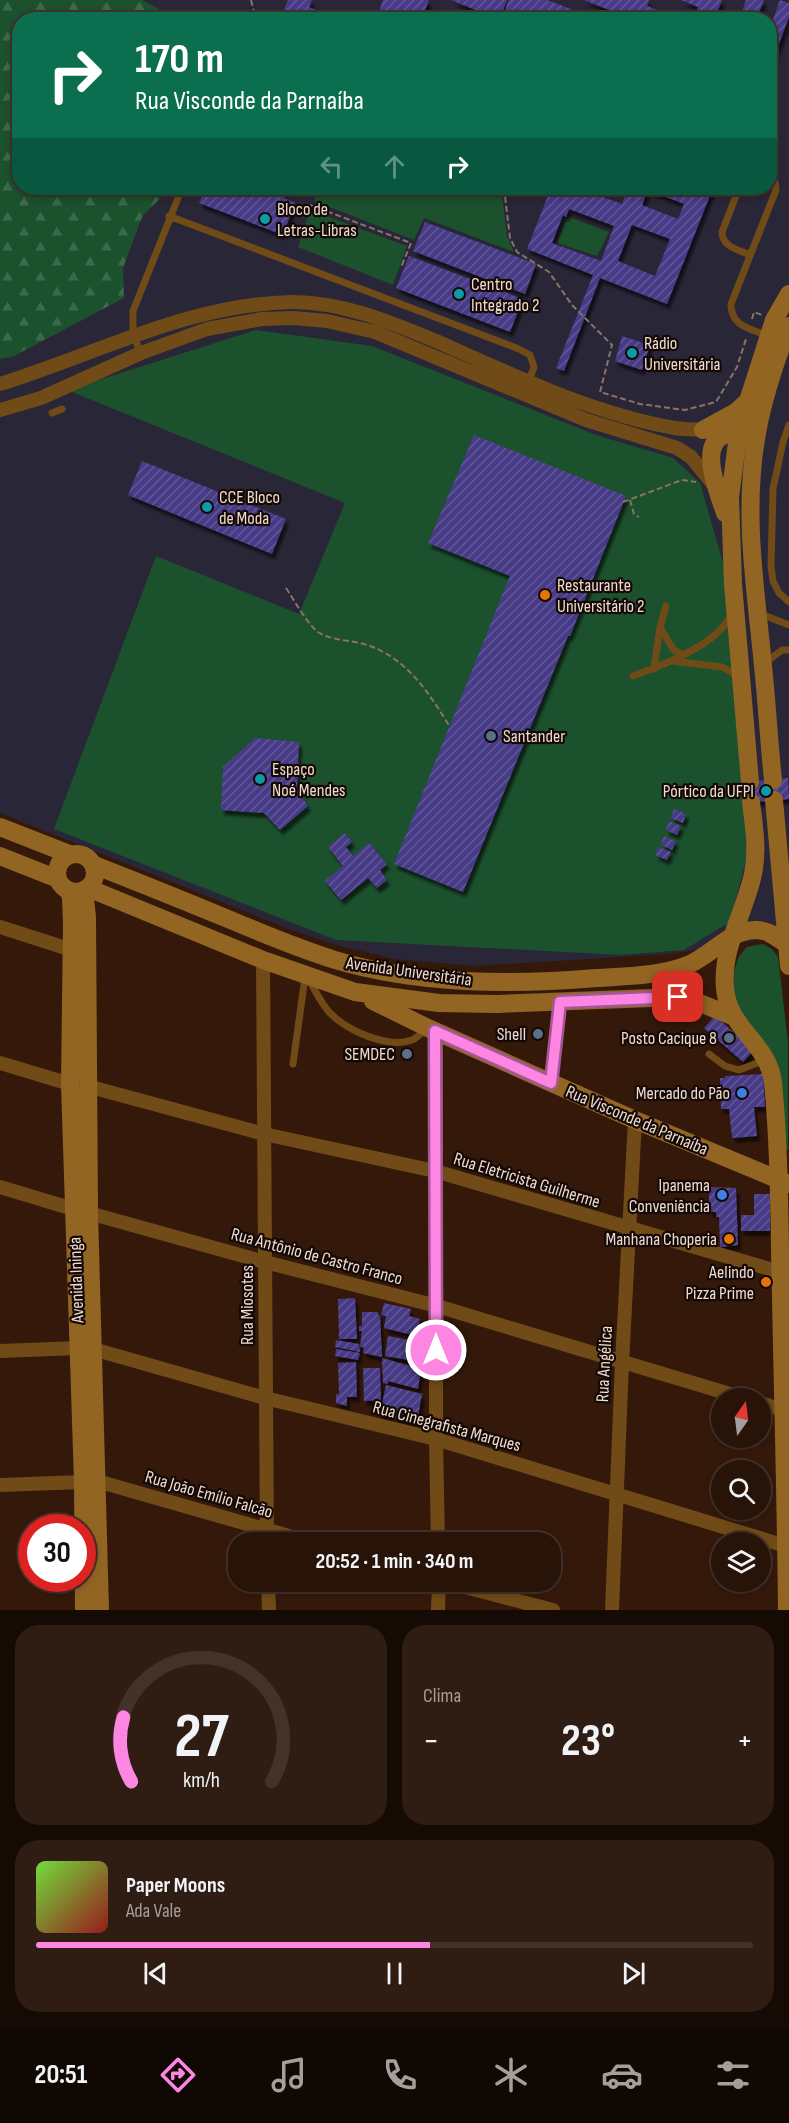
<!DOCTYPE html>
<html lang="pt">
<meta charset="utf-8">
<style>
body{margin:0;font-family:"Sofia Sans Condensed",sans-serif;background:#2f1c12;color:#f1f3f6;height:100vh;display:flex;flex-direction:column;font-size:22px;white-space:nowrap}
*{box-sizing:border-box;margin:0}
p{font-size:20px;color:#a49e9c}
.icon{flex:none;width:33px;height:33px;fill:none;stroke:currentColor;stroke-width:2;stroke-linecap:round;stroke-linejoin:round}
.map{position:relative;height:1610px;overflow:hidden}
.side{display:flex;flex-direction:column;gap:15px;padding:15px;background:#150a04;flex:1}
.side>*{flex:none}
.top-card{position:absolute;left:12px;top:12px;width:765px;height:183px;border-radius:24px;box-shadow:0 3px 9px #0003,0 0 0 2px #433229;background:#0b6e4f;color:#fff;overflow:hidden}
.needle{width:39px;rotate:14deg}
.buttons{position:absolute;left:711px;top:1388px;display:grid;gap:12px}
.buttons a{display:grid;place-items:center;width:60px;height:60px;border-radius:50%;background:#271308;box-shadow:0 3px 9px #0003,0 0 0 2px #433229;font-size:30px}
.speed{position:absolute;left:18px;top:1514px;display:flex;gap:12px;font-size:30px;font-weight:700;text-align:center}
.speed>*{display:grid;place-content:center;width:78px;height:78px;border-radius:50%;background:#271308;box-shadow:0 3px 9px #0003,0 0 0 2px #433229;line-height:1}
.speed .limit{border:9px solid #d22;background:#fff;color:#111}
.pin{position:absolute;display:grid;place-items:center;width:51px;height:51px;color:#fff;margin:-26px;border-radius:12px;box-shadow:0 3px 9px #0006}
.me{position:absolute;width:66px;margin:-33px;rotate:0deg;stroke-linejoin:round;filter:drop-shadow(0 0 4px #0008)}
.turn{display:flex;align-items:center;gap:21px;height:126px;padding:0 24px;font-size:27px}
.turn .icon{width:78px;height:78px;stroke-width:2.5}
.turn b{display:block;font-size:42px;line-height:51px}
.lanes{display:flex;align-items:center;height:57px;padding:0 24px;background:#0003;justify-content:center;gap:30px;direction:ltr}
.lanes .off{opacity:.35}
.big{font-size:45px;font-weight:700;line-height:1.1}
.side .widget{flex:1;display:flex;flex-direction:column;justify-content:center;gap:9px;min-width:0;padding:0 21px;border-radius:24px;background:#2f1c12}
.side .dial{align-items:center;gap:0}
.dial svg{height:156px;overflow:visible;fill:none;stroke:#433229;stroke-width:7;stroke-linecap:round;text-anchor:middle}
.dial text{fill:#f1f3f6;stroke:none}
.song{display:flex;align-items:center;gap:18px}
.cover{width:72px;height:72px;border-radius:9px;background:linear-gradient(135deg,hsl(100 70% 55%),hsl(0 70% 35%))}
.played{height:6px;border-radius:3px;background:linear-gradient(90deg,#fd86e2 55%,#433229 55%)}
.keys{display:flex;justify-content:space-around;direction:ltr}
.heat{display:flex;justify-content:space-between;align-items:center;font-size:33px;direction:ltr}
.side .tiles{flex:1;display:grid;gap:15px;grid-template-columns:1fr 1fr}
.widget:last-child{grid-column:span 2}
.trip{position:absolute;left:228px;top:1532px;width:333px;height:60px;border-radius:24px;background:#271308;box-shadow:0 3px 9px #0003,0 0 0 2px #433229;font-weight:700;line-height:60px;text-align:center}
.menu{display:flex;height:96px;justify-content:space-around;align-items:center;background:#100803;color:#a49e9c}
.menu .icon{width:42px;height:42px}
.menu .on{color:#fd86e2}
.menu b{font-size:27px;color:#f1f3f6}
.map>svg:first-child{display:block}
.education{fill:#292637;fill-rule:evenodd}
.green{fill:#1c512d}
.forest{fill:url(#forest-firs)}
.building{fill:url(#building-hatch);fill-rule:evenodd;filter:url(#shadow)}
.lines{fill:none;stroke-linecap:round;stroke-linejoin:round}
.path{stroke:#8a7267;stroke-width:2;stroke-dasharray:6 3;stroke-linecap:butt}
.lane{stroke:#704b17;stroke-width:7}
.street{stroke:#704b17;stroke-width:14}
.secondary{stroke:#936523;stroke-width:18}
.route-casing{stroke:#a45793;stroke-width:15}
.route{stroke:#fd86e2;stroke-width:10}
.culture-dot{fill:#0f9aa8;stroke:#140804;stroke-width:2}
.food-dot{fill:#e8710a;stroke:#140804;stroke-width:2}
.service-dot{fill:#5c6f8a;stroke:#140804;stroke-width:2}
.shop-dot{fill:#3f7fe0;stroke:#140804;stroke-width:2}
.labels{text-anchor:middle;stroke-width:4.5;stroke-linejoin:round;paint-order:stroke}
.poi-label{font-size:18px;fill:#eedbd2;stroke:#140804;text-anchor:end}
.street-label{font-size:18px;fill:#eedbd2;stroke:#140804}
</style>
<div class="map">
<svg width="789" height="1610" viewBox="0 0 789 1610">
<defs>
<pattern id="forest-firs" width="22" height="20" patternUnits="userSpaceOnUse" patternTransform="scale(1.5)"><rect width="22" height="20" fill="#1c512d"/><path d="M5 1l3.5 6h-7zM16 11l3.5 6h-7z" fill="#3d694b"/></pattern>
<pattern id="building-hatch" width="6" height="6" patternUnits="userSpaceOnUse" patternTransform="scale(1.5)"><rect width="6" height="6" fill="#463b88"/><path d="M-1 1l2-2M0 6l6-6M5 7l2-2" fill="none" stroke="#615798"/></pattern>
<filter id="shadow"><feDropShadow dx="3" dy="5" stdDeviation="1.5" flood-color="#0009"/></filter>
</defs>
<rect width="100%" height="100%" fill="#34190b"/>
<path class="education" d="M0 0H789V935L669 954 474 966 395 959 333 944 289 929 0 813ZM20 20H770V188H20Z"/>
<path class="green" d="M320 188H501L507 236 514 252 424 218 414 240 314 201Z
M310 210 407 246 393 285 298 247Z
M569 217 609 232 597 256 557 243 566 219Z
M256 330 372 346 596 435 673 458 700 483 730 587 750 845 730 922 684 950 621 955 336 940 54 829 156 556 299 614 345 503 67 390Z
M763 944 772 949 778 957 788 1042V1150H785L777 1079 734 1001 733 974 739 956 747 947Z"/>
<path class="forest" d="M0 0H142L177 19 20 20V188H170L142 217 123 268 124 298 12 357 0 359Z"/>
<path class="building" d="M288 0H312L309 7 339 20H280Z
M383 0H429L421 20H383L377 17Z
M451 0H507L499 20H474L478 11Z
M509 0H547L584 14 582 20H501Z
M584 0H649L647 6 682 20H617L619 14Z
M681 0H722L714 20H693L698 7Z
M746 0H764L756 20H739Z
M780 0 789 3V17L770 68V28Z
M205 188H266L285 194 284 198 295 203 283 235 199 203Z
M551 188H578L622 204 628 188H713L667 304 600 278 564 371 556 368 593 275 527 249ZM648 190 684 204 678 219 642 205ZM569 209 614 226 601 261 552 243 563 215 566 217ZM632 225 670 239 655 276 618 261Z
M425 222 536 264 525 294 413 251Z
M409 256 523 299 510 332 396 288Z
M622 336 650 345 642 370 615 361Z
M474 435 626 496 570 636H568L463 892 394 864 510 576 428 543Z
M142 461 286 519 272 554 128 495Z
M255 738 299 742 297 790 308 806 280 830 264 813 221 810 223 767Z
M788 778 789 799 745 803 743 782Z
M674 809 686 814 683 823 671 818Z
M669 821 681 826 677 835 666 830Z
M345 833 352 842 346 847 353 856 369 843 387 864 380 870 387 880 377 888 368 878 341 900 325 881 343 866 328 847Z
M664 836 676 841 672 850 661 845Z
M659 847 671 852 667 860 655 855Z
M715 1016 754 1050 743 1062 704 1028Z
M763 1074 765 1107H754L757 1136 732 1138 729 1109H721L720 1078H725V1076Z
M709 1187 736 1188 738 1245 720 1247 719 1217H716V1212H709Z
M754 1194H770V1231H741V1215H754Z
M355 1298 357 1339H339L338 1299Z
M384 1303 411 1309 409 1316 420 1319 416 1336 384 1328 386 1316 381 1315Z
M362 1312H378V1315H380L382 1357 363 1353 364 1347H360L362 1331H359V1326H362Z
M388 1336 410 1340 409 1347 423 1350 421 1362 385 1356Z
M336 1340 359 1344 360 1352 335 1347Z
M336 1349 360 1353 358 1360 335 1356Z
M382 1358 421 1369 418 1389 388 1381V1384L383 1383Z
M356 1362 357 1397H347V1406L336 1403V1394H339L338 1363Z
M363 1368H380L381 1400 364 1401Z
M386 1385 422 1394 417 1422 395 1418 396 1409 393 1408 391 1416 380 1414Z"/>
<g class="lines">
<path class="path" d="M251 0 256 20
M504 188 510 238 517 252 549 272 572 305 612 345 600 392 640 404 685 410 716 402 737 367 746 339
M310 205 411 243 402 265 404 266
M752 319 754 312 762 315
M630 500 634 514 639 517
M623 502 682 480 696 482
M286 588C294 600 308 625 318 632 332 641 352 640 367 645 407 658 429 693 450 727"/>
<path class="lane" d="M739 188 722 232C722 247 739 250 750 255
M169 216 519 349 530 355 534 367 529 381
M768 336C750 328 731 327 731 304L776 190 775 182 770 179
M141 353 133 335V311L182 188
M52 413 62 409
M789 425 783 442 773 489 771 566 773 581 779 593 789 602
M761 614 789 625
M660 627 673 649 682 655
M673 661 722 667 740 677
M765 663 782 650H789
M654 669 660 627 666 606
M633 676C661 666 720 644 731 614
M309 980C315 990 321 1003 329 1012 346 1030 387 1049 412 1040 417 1038 423 1032 427 1028
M709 1054 725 1066 739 1070 765 1060
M293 1064 305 977
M551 1080 560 1002"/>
<path class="street" d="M0 384C97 354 188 304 292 302 343 302 390 322 436 341 479 360 522 380 566 397 601 410 639 422 675 428 687 430 700 429 712 431
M0 410 41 398 141 353 207 329 262 319 293 318 327 321 375 332 586 420 677 448 691 457 713 484
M0 927 72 950
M263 960 267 1542
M436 1031V1439L438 1542
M0 1063 70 1084
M87 1086 264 1134 435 1171 780 1272
M0 1187 73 1209
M89 1213 265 1262 437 1306 743 1398
M93 1349 265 1398 436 1439 789 1547
M0 1351 79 1348
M760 1403 783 1410
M97 1481 310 1542
M0 1485 83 1482
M268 1581 269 1610
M442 1581 553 1610
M438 1610 439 1581
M612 1610 622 1363 635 1120"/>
<path class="secondary" d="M703 430 736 412 748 401
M725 513C719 494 697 444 725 435 732 432 742 435 748 439
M773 780C769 742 767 704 763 666 756 591 743 515 756 439 762 401 775 362 789 326
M750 782 733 584 730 497 738 435 748 401 774 320 789 294
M774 800 789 966
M751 802C754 827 758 849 753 874 745 912 721 948 725 988 728 1029 769 1043 773 1083 780 1154 779 1225 781 1296 783 1401 786 1505 787 1610
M0 827 69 854
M57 873a19 19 0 1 1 38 0a19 19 0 1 1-38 0Z
M0 856 58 879
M94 865C140 883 187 902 233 921 266 935 300 949 335 960 419 985 510 985 597 978 627 976 662 976 690 964 712 954 730 931 754 930 767 929 776 937 786 944
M88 888 263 960 355 992 439 1003 496 1004 678 997 695 1001 732 1016
M68 890 71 897 72 923 70 1084 83 1482 84 1610
M84 890 87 917 89 1213 100 1610
M373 1001 428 1028 635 1120 789 1184"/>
</g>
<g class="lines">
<defs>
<path id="route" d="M436 1350 435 1031 551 1083 560 1002 678 997"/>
</defs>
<use href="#route" class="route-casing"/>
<use href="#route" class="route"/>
</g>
<g class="culture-dot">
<circle cx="265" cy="219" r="6"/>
<circle cx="459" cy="294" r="6"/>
<circle cx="632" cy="353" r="6"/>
<circle cx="207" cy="507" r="6"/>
<circle cx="260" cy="779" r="6"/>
<circle cx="766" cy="791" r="6"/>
</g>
<g class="food-dot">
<circle cx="545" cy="595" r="6"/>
<circle cx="729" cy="1239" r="6"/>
<circle cx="766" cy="1282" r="6"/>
</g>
<g class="service-dot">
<circle cx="491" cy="736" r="6"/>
<circle cx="538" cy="1034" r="6"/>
<circle cx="729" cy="1038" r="6"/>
<circle cx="407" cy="1054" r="6"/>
</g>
<g class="shop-dot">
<circle cx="742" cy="1093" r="6"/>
<circle cx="722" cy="1195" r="6"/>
</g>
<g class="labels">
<g class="poi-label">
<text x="277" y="215" text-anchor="start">Bloco de<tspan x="277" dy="21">Letras-Libras</tspan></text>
<text x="471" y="290" text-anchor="start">Centro<tspan x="471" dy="21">Integrado 2</tspan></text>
<text x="644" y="349" text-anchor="start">Rádio<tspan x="644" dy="21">Universitária</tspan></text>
<text x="219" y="503" text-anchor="start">CCE Bloco<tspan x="219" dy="21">de Moda</tspan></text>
<text x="557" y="591" text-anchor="start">Restaurante<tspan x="557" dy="21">Universitário 2</tspan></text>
<text x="503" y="742" text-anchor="start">Santander</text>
<text x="272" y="775" text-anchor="start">Espaço<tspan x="272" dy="21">Noé Mendes</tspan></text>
<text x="754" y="797">Pórtico da UFPI</text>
<text x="526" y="1040">Shell</text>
<text x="717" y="1044">Posto Cacique 8</text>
<text x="395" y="1060">SEMDEC</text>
<text x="730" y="1099">Mercado do Pão</text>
<text x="710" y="1191">Ipanema<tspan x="710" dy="21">Conveniência</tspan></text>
<text x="717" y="1245">Manhana Choperia</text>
<text x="754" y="1278">Aelindo<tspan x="754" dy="21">Pizza Prime</tspan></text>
</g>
<g class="street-label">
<text transform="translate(409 971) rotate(8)" y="6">Avenida Universitária</text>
<text transform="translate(637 1120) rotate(23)" y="6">Rua Visconde da Parnaíba</text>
<text transform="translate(527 1180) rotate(17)" y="6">Rua Eletricista Guilherme</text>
<text transform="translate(317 1256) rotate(15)" y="6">Rua Antônio de Castro Franco</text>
<text transform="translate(76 1280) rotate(-92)" y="6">Avenida Ininga</text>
<text transform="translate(247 1305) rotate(-90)" y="6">Rua Miosotes</text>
<text transform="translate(604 1364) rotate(-87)" y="6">Rua Angélica</text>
<text transform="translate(447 1426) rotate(15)" y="6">Rua Cinegrafista Marques</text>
<text transform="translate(209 1494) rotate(16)" y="6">Rua João Emílio Falcão</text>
</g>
</g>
</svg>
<div class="buttons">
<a><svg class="needle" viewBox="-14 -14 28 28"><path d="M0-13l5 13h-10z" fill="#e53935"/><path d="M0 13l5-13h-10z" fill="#a49e9c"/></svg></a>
<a><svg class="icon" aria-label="search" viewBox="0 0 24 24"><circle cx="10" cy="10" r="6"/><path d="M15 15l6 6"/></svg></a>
<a><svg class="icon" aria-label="layers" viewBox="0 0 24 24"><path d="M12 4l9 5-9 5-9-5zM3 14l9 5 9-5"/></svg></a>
</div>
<div class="speed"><div class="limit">30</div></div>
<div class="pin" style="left:678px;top:997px;background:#d93025"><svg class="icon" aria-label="arrive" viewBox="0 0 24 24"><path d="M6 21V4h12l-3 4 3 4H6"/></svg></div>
<svg class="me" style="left:436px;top:1350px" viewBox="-20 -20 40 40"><circle r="17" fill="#fd86e2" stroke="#fff" stroke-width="3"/><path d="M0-11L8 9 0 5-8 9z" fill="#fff"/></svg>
<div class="trip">20:52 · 1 min · 340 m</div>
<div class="top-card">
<div class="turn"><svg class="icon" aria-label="right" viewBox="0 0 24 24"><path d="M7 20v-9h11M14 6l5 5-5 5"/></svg><div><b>170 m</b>Rua Visconde da Parnaíba</div></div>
<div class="lanes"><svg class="icon off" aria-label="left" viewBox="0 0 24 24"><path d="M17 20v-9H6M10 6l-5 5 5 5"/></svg><svg class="icon off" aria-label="ahead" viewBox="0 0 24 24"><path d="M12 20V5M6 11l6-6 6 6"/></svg><svg class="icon" aria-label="right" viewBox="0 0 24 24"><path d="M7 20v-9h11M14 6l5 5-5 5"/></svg></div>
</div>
</div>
<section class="side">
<div class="tiles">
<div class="widget dial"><svg viewBox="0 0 100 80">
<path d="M14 69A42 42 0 1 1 86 69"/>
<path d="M14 69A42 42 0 0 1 10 36" stroke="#fd86e2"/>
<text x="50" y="56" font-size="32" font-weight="700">27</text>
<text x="50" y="72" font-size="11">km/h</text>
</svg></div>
<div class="widget"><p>Clima</p>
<div class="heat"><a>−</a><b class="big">23°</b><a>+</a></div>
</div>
<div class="widget">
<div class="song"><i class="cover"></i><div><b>Paper Moons</b><p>Ada Vale</p></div></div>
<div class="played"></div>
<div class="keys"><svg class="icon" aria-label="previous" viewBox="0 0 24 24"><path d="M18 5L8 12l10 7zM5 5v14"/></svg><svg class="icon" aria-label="pause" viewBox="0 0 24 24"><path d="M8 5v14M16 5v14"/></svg><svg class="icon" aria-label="next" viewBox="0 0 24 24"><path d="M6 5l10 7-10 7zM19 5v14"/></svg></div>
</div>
</div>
</section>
<nav class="menu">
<b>20:51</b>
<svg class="icon on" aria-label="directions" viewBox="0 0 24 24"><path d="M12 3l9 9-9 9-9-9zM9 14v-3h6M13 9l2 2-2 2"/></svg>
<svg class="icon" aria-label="music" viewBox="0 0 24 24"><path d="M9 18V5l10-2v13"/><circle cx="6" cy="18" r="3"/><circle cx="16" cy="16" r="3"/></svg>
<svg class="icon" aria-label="phone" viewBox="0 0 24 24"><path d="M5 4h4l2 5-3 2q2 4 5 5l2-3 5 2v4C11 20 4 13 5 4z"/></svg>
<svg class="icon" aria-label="climate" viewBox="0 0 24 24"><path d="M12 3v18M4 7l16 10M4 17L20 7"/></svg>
<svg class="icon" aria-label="car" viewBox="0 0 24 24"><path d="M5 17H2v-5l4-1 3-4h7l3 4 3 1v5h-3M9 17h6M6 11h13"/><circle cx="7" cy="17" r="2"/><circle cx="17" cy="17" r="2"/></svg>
<svg class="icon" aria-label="filters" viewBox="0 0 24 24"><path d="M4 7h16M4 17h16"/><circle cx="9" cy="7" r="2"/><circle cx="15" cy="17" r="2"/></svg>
</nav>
